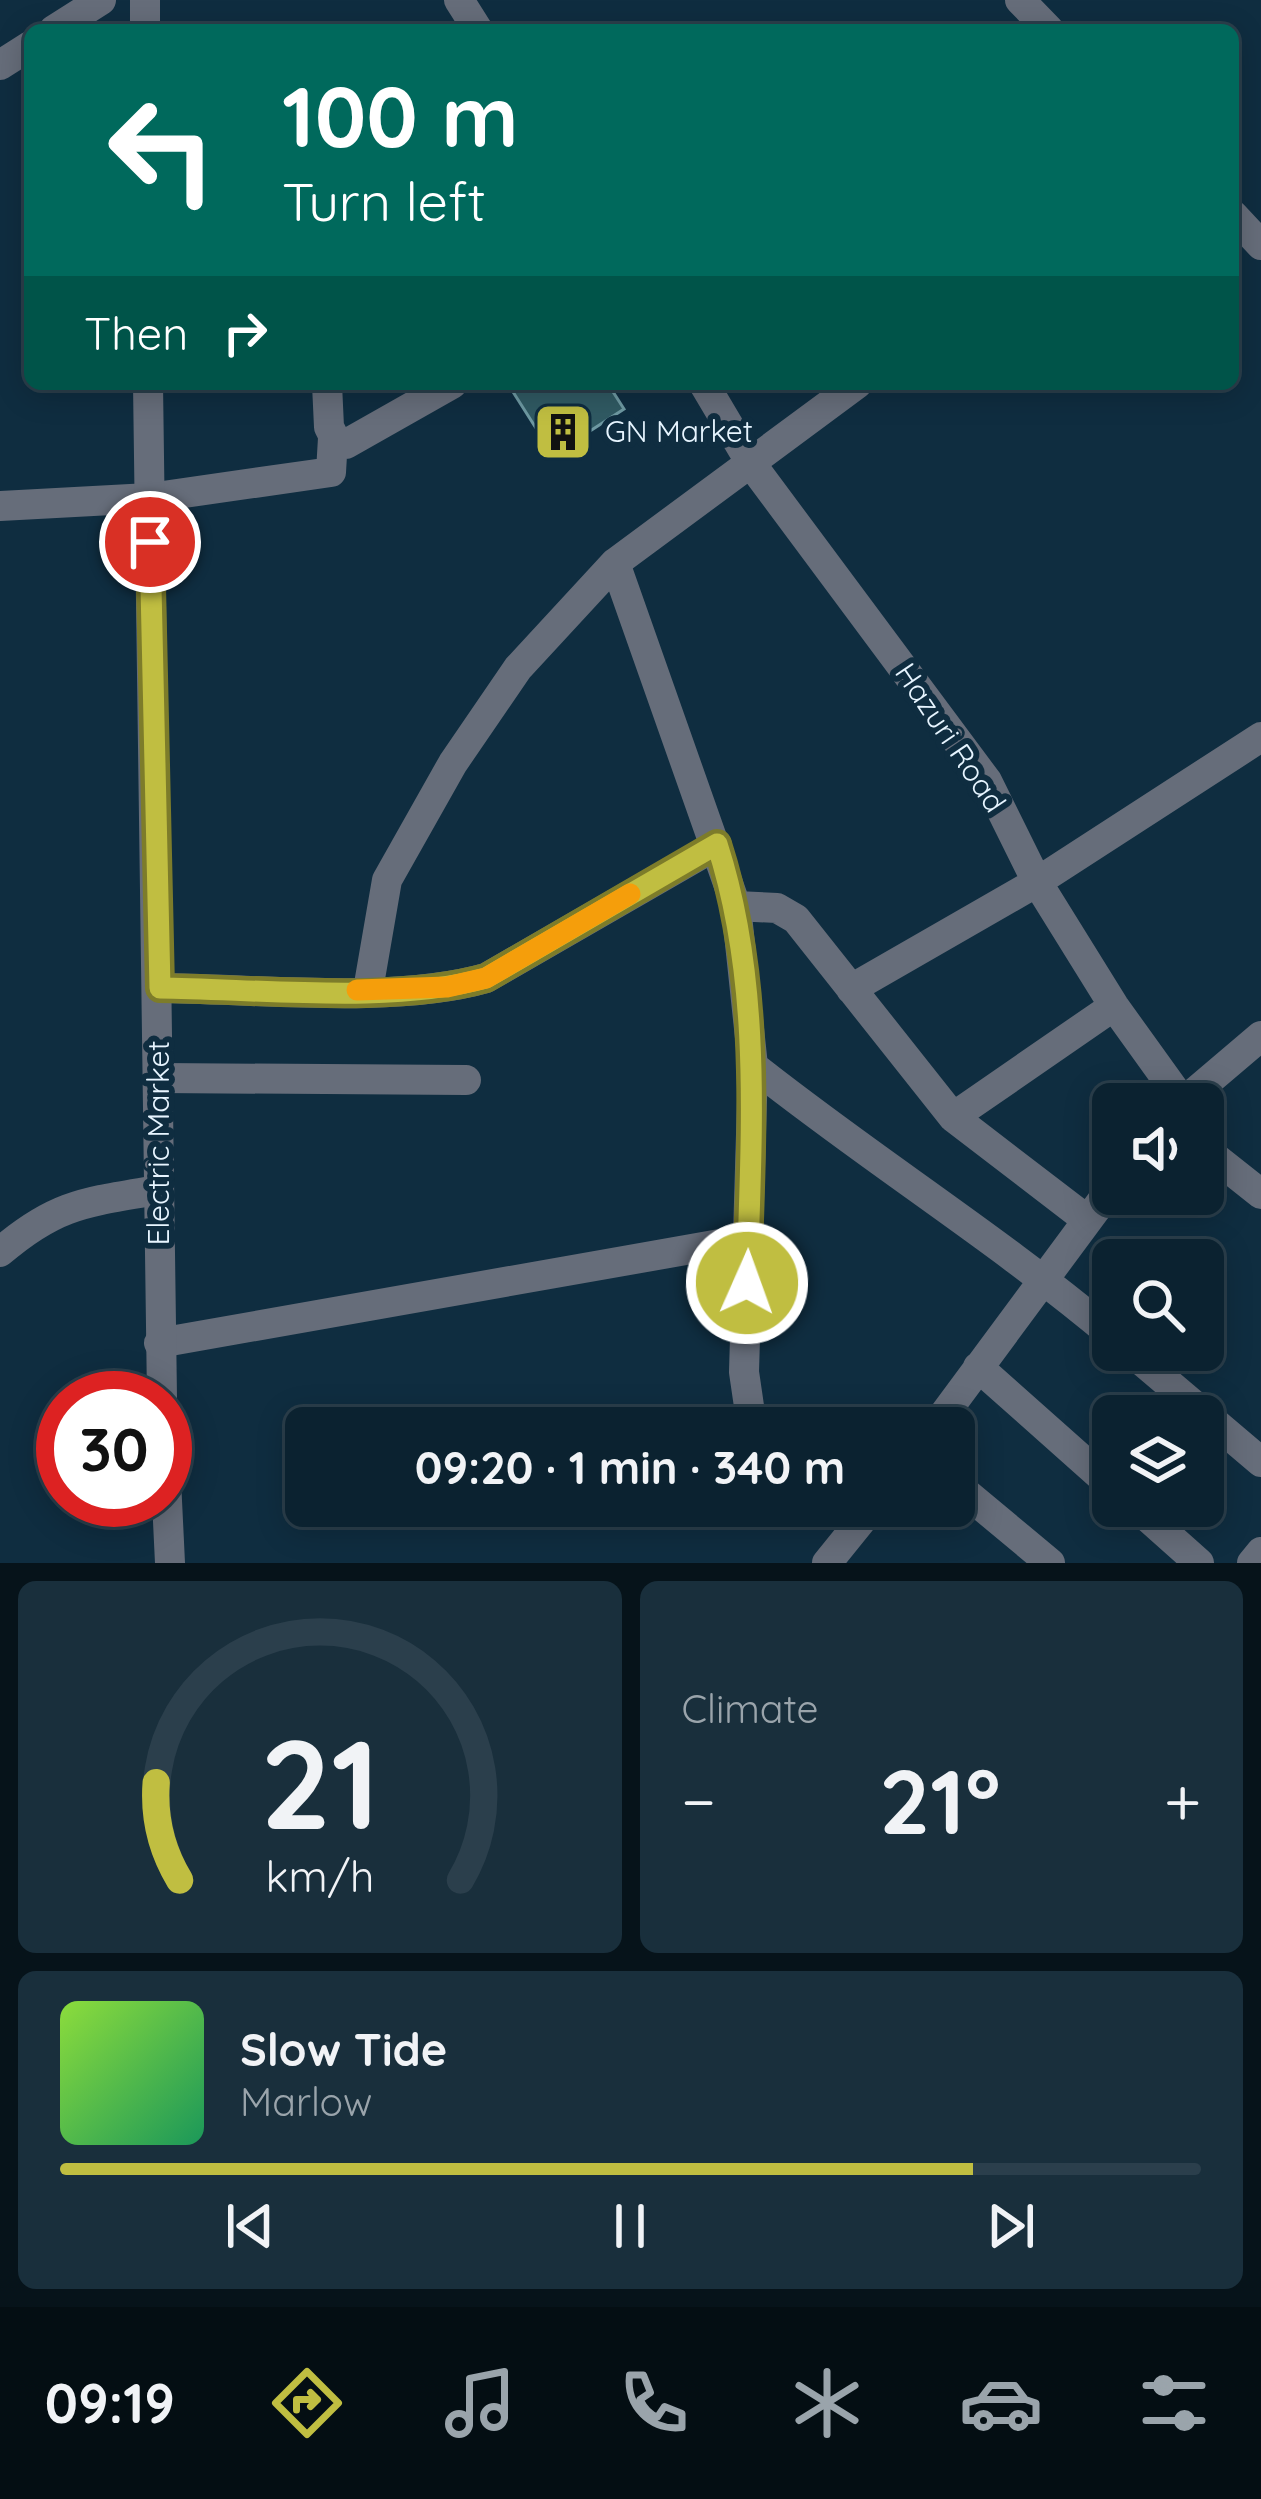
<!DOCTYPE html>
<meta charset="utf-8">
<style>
body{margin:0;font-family:Quicksand,sans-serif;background:#192f3c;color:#f1f3f6;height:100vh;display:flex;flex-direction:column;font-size:45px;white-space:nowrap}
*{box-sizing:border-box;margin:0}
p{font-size:39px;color:#9aa4ab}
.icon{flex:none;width:66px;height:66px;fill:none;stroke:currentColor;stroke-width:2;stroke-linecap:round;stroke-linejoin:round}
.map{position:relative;height:1563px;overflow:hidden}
.panel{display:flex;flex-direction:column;gap:18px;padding:18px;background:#06131a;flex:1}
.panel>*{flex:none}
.hud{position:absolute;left:24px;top:24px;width:1215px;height:366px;border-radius:18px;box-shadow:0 6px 30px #0003,0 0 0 3px #2b3f4c;background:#00695c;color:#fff;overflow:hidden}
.fabs{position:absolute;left:1092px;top:1083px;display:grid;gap:24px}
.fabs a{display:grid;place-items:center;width:132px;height:132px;border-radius:18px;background:#0b2230;box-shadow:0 6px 30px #0003,0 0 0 3px #2b3f4c;font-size:60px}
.speed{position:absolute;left:36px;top:1371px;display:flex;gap:24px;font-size:60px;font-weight:700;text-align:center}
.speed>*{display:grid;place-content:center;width:156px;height:156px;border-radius:50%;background:#0b2230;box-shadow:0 6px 30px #0003,0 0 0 3px #2b3f4c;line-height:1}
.speed .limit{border:18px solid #d22;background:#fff;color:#111}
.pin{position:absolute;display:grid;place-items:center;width:102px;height:102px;color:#fff;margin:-51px;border:6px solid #fff;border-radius:50%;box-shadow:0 3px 12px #0007}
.me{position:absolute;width:132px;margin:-66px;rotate:2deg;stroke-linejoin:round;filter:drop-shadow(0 0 9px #0008)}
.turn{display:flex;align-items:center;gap:42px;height:252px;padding:0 60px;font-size:54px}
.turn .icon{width:156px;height:156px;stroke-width:2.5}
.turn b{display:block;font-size:84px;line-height:102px}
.then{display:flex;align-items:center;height:114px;padding:0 60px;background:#0003;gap:24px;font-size:45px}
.big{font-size:90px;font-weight:800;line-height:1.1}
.panel .widget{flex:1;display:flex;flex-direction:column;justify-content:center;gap:18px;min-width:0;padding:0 42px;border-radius:18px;background:#192f3c}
.panel .dial{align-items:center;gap:0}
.dial svg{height:312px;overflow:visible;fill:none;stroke:#2b3f4c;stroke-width:7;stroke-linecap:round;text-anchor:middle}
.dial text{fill:#f1f3f6;stroke:none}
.song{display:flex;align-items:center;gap:36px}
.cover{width:144px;height:144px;border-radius:18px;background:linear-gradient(135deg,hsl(90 70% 55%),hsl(150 70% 35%))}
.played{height:12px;border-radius:6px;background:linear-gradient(90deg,#c0be41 80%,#2b3f4c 80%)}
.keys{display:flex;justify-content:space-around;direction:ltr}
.heat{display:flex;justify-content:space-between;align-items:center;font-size:66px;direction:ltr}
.panel .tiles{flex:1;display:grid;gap:18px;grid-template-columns:1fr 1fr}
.widget:last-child{grid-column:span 2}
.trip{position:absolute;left:285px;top:1407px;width:690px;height:120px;border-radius:18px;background:#0b2230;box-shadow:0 6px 30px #0003,0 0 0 3px #2b3f4c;font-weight:800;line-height:120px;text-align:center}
.menu{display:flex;height:192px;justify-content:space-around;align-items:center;background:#040e13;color:#9aa4ab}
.menu .icon{width:84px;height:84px}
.menu .current{color:#c0be41}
.menu b{font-size:54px;color:#f1f3f6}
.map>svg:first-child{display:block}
.building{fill:#305a63;stroke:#6e99a2;stroke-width:3}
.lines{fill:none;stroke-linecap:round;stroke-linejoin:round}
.minor{stroke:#666d7a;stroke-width:30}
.tertiary{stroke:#666d7a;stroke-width:30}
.route-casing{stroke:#7d7c2a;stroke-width:30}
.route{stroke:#c0be41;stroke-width:21}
.slow{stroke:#f59e0b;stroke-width:21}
.labels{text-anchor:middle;stroke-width:12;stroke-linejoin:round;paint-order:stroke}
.poi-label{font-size:30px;fill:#e7f5ff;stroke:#0f2d40;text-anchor:start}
.street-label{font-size:30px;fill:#e7f5ff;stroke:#0f2d40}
</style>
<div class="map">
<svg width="1261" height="1563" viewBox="0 0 1261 1563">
<rect width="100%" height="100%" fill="#0f2d40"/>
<path class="building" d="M508 384H608L624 409 553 455Z"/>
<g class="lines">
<path class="minor" d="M459 0 478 30
M54 30 101 0
M0 65 30 46
M327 384 329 427 337 443 346 444 452 384
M704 384 752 465 987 781 1037 882 1114 1006 1183 1102
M0 506 149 498 331 472 333 438
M615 563 736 906 753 1066 744 1372 750 1413 760 1428
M736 906 777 908 796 919 953 1117 1086 1219
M160 988C256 989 396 1004 486 978L717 845
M851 989 1037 882 1261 737
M368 990 387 880 453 763 518 668 615 563 857 384
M753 1066C870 1159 998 1239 1113 1336
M160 1078 466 1080
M1181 1104 1261 1036
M953 1117 1114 1006
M1203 1148 1261 1194
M0 1252C57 1203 87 1202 158 1190
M159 1343 748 1239
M1129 1350 1261 1462
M978 1367 1113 1487
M934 1428 1113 1186
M954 1483 1050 1563
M1135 1506 1199 1563
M827 1563 873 1506
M1252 1563 1261 1552"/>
<path class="tertiary" d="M145 0V30
M1020 0 1049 30
M1233 215 1261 245
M148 384 162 1398
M165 1459 170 1563"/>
</g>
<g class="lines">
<defs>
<path id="route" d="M150 542 160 988C257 989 394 1004 486 978L717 844C763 986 751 1136 747 1283"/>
</defs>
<use href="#route" class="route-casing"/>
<use href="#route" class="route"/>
<path class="slow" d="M357 990 447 987 486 978 630 894"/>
</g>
<defs>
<symbol id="building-square" viewBox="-11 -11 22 22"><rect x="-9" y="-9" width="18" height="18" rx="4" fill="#c0be41" stroke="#0f2d40"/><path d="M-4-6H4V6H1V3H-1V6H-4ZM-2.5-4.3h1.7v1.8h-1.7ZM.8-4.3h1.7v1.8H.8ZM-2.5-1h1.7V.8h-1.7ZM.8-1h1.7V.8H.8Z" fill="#111"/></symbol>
</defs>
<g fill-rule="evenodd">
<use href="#building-square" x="530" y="399" width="66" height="66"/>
</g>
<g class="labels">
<g class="poi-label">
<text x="605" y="442">GN Market</text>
</g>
<g class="street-label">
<text transform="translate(950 738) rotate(56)" y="10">Hazuri Road</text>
<text transform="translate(159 1143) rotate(-90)" y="10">Electric Market</text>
</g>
</g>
</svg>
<div class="fabs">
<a><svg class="icon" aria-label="sound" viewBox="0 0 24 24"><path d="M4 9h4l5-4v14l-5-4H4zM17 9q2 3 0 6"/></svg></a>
<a><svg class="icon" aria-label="search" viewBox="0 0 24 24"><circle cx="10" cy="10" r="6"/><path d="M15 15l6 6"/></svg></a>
<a><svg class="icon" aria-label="layers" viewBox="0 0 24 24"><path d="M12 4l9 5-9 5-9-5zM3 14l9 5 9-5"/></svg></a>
</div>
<div class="speed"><div class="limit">30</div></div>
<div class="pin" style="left:150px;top:542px;background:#d93025"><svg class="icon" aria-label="arrive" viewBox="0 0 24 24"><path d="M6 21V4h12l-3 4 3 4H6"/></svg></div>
<svg class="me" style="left:747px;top:1283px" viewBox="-20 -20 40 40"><circle r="17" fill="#c0be41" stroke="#fff" stroke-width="3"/><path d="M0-11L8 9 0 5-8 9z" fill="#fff"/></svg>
<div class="trip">09:20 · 1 min · 340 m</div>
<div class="hud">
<div class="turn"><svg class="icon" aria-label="left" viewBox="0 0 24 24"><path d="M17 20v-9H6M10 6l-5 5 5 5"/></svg><div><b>100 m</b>Turn left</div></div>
<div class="then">Then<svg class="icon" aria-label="right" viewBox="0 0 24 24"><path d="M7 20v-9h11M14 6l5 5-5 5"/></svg></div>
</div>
</div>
<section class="panel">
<div class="tiles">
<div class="widget dial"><svg viewBox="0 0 100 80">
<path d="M14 69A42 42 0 1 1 86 69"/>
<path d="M14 69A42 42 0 0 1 8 44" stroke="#c0be41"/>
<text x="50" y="56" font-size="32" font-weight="700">21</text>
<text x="50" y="72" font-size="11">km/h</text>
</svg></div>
<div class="widget"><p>Climate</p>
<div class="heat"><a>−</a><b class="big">21°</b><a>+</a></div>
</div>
<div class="widget">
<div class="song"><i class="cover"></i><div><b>Slow Tide</b><p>Marlow</p></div></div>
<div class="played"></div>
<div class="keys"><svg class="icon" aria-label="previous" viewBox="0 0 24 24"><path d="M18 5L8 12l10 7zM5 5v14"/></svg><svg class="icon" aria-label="pause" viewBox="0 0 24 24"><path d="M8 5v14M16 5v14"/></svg><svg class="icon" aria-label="next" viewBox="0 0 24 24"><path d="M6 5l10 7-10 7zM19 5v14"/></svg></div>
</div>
</div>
</section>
<nav class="menu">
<b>09:19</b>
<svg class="icon current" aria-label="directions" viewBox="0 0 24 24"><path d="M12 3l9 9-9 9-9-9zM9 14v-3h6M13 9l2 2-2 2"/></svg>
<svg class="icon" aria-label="music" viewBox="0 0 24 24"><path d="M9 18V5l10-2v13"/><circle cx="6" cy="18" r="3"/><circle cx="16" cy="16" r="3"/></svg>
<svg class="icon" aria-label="phone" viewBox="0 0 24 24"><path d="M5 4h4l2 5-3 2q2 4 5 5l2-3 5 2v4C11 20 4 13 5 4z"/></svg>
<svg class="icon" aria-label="climate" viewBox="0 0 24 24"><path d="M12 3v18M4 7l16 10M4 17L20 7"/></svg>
<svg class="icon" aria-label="car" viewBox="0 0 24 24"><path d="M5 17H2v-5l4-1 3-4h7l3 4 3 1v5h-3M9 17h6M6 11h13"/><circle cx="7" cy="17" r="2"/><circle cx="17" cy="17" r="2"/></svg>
<svg class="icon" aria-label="filters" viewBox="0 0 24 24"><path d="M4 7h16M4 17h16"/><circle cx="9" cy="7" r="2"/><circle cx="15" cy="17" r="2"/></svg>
</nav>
